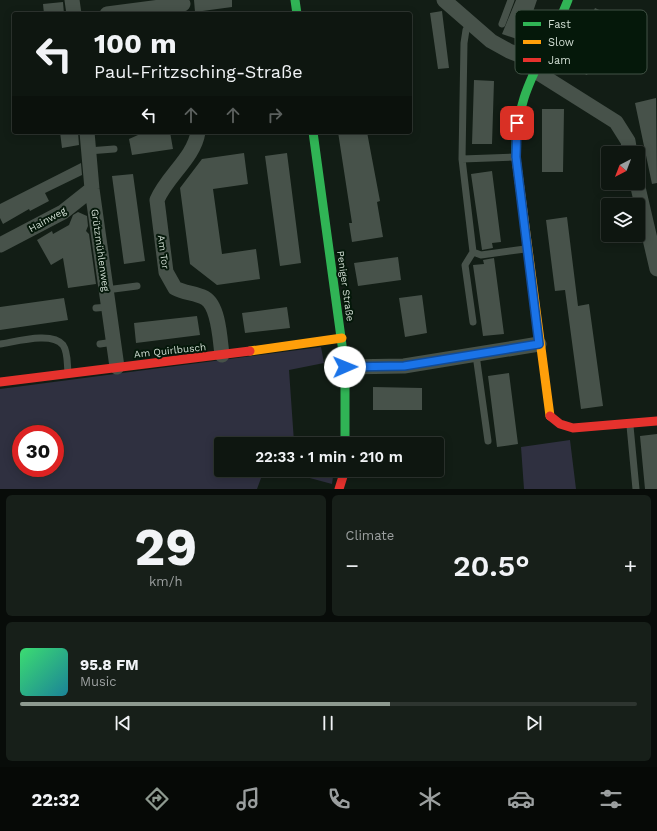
<!DOCTYPE html>
<meta charset="utf-8">
<style>
body{margin:0;font-family:"Work Sans",sans-serif;background:#171f19;color:#f1f3f6;height:100vh;display:flex;flex-direction:column;font-size:15px;white-space:nowrap}
*{box-sizing:border-box;margin:0}
p{font-size:13px;color:#9b9f9f}
.icon{flex:none;width:22px;height:22px;fill:none;stroke:currentColor;stroke-width:2;stroke-linecap:round;stroke-linejoin:round}
.map{position:relative;height:489px;overflow:hidden}
.panel{display:flex;flex-direction:column;gap:6px;padding:6px;background:#080c09;flex:1}
.panel>*{flex:none}
.banner{position:absolute;left:12px;top:12px;width:400px;height:122px;border-radius:4px;box-shadow:0 2px 10px #0003,0 0 0 1px #2e3530;background:#0e1610;color:#f1f3f6;overflow:hidden}
.needle{width:26px;rotate:222deg}
.buttons{position:absolute;left:601px;top:146px;display:grid;gap:8px}
.buttons a{display:grid;place-items:center;width:44px;height:44px;border-radius:4px;background:#0e1610;box-shadow:0 2px 10px #0003,0 0 0 1px #2e3530;font-size:20px}
.speed{position:absolute;left:12px;top:425px;display:flex;gap:8px;font-size:20px;font-weight:700;text-align:center}
.speed>*{display:grid;place-content:center;width:52px;height:52px;border-radius:50%;background:#0e1610;box-shadow:0 2px 10px #0003,0 0 0 1px #2e3530;line-height:1}
.speed .limit{border:6px solid #d22;background:#fff;color:#111}
.pin{position:absolute;display:grid;place-items:center;width:34px;height:34px;color:#fff;margin:-17px;border-radius:8px;box-shadow:0 2px 6px #0006}
.me{position:absolute;width:44px;margin:-22px;rotate:89deg;stroke-linejoin:round;filter:drop-shadow(0 0 3px #0008)}
.turn{display:flex;align-items:center;gap:14px;height:84px;padding:0 16px;font-size:18px}
.turn .icon{width:52px;height:52px;stroke-width:2.5}
.turn b{display:block;font-size:28px;line-height:34px}
.lanes{display:flex;align-items:center;height:38px;padding:0 16px;background:#0003;justify-content:center;gap:20px;direction:ltr}
.lanes .off{opacity:.35}
.big{font-size:30px;font-weight:600;line-height:1.1}
.panel .card{flex:1;display:flex;flex-direction:column;justify-content:center;gap:6px;min-width:0;padding:0 14px;border-radius:6px;background:#171f19}
.panel .dial{align-items:center;gap:0}
.dial b{font-size:52px;line-height:1}
.song{display:flex;align-items:center;gap:12px}
.cover{width:48px;height:48px;border-radius:6px;background:linear-gradient(135deg,hsl(140 70% 55%),hsl(190 70% 35%))}
.played{height:4px;border-radius:2px;background:linear-gradient(90deg,#8e9a90 60%,#2e3530 60%)}
.keys{display:flex;justify-content:space-around;direction:ltr}
.heat{display:flex;justify-content:space-between;align-items:center;font-size:22px;direction:ltr}
.panel .tiles{flex:1;display:grid;gap:6px;grid-template-columns:1fr 1fr}
.card:last-child{grid-column:span 2}
.trip{position:absolute;left:214px;top:437px;width:230px;height:40px;border-radius:4px;background:#0e1610;box-shadow:0 2px 10px #0003,0 0 0 1px #2e3530;font-weight:600;line-height:40px;text-align:center}
.menu{display:flex;height:64px;justify-content:space-around;align-items:center;background:#060906;color:#9b9f9f}
.menu .icon{width:28px;height:28px}
.menu .on{color:#8e9a90}
.menu b{font-size:18px;color:#f1f3f6}
.map>svg:first-child{display:block}
.green{fill:#2f3040;fill-rule:evenodd}
.building{fill:#47524a}
.lines{fill:none;stroke-linecap:round;stroke-linejoin:round}
.lane{stroke:#47524a;stroke-width:7}
.street{stroke:#47524a;stroke-width:15}
.fast{stroke:#30b455;stroke-width:9}
.slow{stroke:#ff9f0a;stroke-width:9}
.jam{stroke:#e5322d;stroke-width:9}
.route-casing{stroke:#114b97;stroke-width:10}
.route{stroke:#1a73e8;stroke-width:7}
.labels{text-anchor:middle;stroke-width:4;stroke-linejoin:round;paint-order:stroke}
.street-label{font-size:10px;fill:#d1ddd3;stroke:#05180a}
.key{fill:#05180a;stroke:#425346;stroke-width:1}
.key-label{font-size:11px;fill:#d1ddd3}
</style>
<div class="map">
<svg width="657" height="489" viewBox="0 0 657 489">
<rect width="100%" height="100%" fill="#121d15"/>
<path class="green" d="M321 347 324 363 289 370 294 442 301 444H221V470H264L257 489H0V389ZM21 434H55V468H21Z
M570 440 576 489H524L521 447Z
M280 470H334L332 484Z"/>
<path class="building" d="M194 0H232V7L195 12Z
M516 0H537L523 41 502 34Z
M63 2 64 14H44L43 4Z
M595 8 614 17 587 75 568 66Z
M442 11 449 68 438 69 430 13Z
M474 80 494 81 492 144H472Z
M656 98 657 183 652 184 635 103Z
M542 109H564L563 172H542Z
M60 132H78L79 145 62 148Z
M137 132H170L173 149 132 155 129 139 138 135Z
M338 132H367L380 201 377 202 383 237 352 242 349 223H352Z
M244 153 248 184 213 189 222 254 256 249 260 279 217 285 190 264 180 188 202 159Z
M287 153 301 263 280 266 265 156Z
M81 163 82 175 45 193 49 201 30 211 29 209 3 224 0 218V204Z
M492 171 501 242 492 243 493 248 482 250 471 174Z
M133 174 145 261 124 264 112 176Z
M78 212 87 216 88 226 86 231 89 234 96 284 68 288 63 258 51 265 37 240 52 231 53 234 69 225 73 215Z
M567 217 578 306 589 304 603 406 581 409 565 290 555 291 546 220Z
M398 257 401 280 358 286 354 263Z
M494 258 504 334 483 336 473 265 484 264 483 260Z
M422 295 427 333 405 337 399 298Z
M64 298 68 320 0 330V307Z
M287 307 290 328 245 333 242 313Z
M197 316 200 335 136 343 134 323Z
M509 373 518 444 497 447 488 376Z
M373 387 422 388V410H373Z
M657 434V489H645L640 436Z"/>
<g class="lines">
<path class="lane" d="M470 23 466 30 464 43 462 159 473 252 465 265 473 322
M502 24 511 0
M88 151 114 149
M462 159 514 157
M473 252 481 255 525 249
M106 290 137 286
M96 308 109 307
M0 344C15 342 52 331 63 345 68 352 67 364 68 372
M100 344 114 342
M476 355 488 441
M630 426 636 489"/>
<path class="street" d="M72 0 74 14
M444 0 491 41 509 51 540 63
M107 14 183 4
M535 71 616 122 628 141 630 153
M87 132 92 189 117 367
M198 132C194 158 167 176 157 200L166 272 175 288C184 293 195 293 205 298 219 306 220 340 222 355
M637 183 657 269
M0 245 63 212 92 189
M345 367 404 366 539 344"/>
<path class="fast" d="M295 0 297 14
M313 132 345 367V444
M516 158C513 92 546 57 568 0"/>
<path class="slow" d="M516 158 550 416
M250 351 342 338"/>
<path class="jam" d="M0 382 250 351
M550 416 560 424 573 428 657 421
M339 489 345 470"/>
</g>
<g class="lines">
<defs>
<path id="route" d="M345 367 404 366 539 344 516 157 517 123"/>
</defs>
<use href="#route" class="route-casing"/>
<use href="#route" class="route"/>
</g>
<g class="labels">
<g class="street-label">
<text transform="translate(47 219) rotate(-29)" y="4">Hainweg</text>
<text transform="translate(101 250) rotate(82)" y="4">Grützmühlenweg</text>
<text transform="translate(164 252) rotate(82)" y="4">Am Tor</text>
<text transform="translate(346 286) rotate(82)" y="4">Peniger Straße</text>
<text transform="translate(170 350) rotate(-6)" y="4">Am Quirlbusch</text>
</g>
</g>
<rect x="515" y="10" width="132" height="64" rx="6" class="key"/>
<rect x="523" y="22" width="18" height="4" fill="#30b455"/>
<rect x="523" y="40" width="18" height="4" fill="#ff9f0a"/>
<rect x="523" y="58" width="18" height="4" fill="#e5322d"/>
<g class="key-label">
<text x="548" y="28">Fast</text>
<text x="548" y="46">Slow</text>
<text x="548" y="64">Jam</text>
</g>
</svg>
<div class="buttons">
<a><svg class="needle" viewBox="-14 -14 28 28"><path d="M0-13l5 13h-10z" fill="#e53935"/><path d="M0 13l5-13h-10z" fill="#9b9f9f"/></svg></a>
<a><svg class="icon" aria-label="layers" viewBox="0 0 24 24"><path d="M12 4l9 5-9 5-9-5zM3 14l9 5 9-5"/></svg></a>
</div>
<div class="speed"><div class="limit">30</div></div>
<div class="pin" style="left:517px;top:123px;background:#d93025"><svg class="icon" aria-label="arrive" viewBox="0 0 24 24"><path d="M6 21V4h12l-3 4 3 4H6"/></svg></div>
<svg class="me" style="left:345px;top:367px" viewBox="-20 -20 40 40"><circle r="19" fill="#fff"/><path d="M0-13L10 11 0 6-10 11z" fill="#1a73e8"/></svg>
<div class="trip">22:33 · 1 min · 210 m</div>
<div class="banner">
<div class="turn"><svg class="icon" aria-label="left" viewBox="0 0 24 24"><path d="M17 20v-9H6M10 6l-5 5 5 5"/></svg><div><b>100 m</b>Paul-Fritzsching-Straße</div></div>
<div class="lanes"><svg class="icon" aria-label="left" viewBox="0 0 24 24"><path d="M17 20v-9H6M10 6l-5 5 5 5"/></svg><svg class="icon off" aria-label="ahead" viewBox="0 0 24 24"><path d="M12 20V5M6 11l6-6 6 6"/></svg><svg class="icon off" aria-label="ahead" viewBox="0 0 24 24"><path d="M12 20V5M6 11l6-6 6 6"/></svg><svg class="icon off" aria-label="right" viewBox="0 0 24 24"><path d="M7 20v-9h11M14 6l5 5-5 5"/></svg></div>
</div>
</div>
<section class="panel">
<div class="tiles">
<div class="card dial"><b>29</b><p>km/h</p></div>
<div class="card"><p>Climate</p>
<div class="heat"><a>−</a><b class="big">20.5°</b><a>+</a></div>
</div>
<div class="card">
<div class="song"><i class="cover"></i><div><b>95.8 FM</b><p>Music</p></div></div>
<div class="played"></div>
<div class="keys"><svg class="icon" aria-label="previous" viewBox="0 0 24 24"><path d="M18 5L8 12l10 7zM5 5v14"/></svg><svg class="icon" aria-label="pause" viewBox="0 0 24 24"><path d="M8 5v14M16 5v14"/></svg><svg class="icon" aria-label="next" viewBox="0 0 24 24"><path d="M6 5l10 7-10 7zM19 5v14"/></svg></div>
</div>
</div>
</section>
<nav class="menu">
<b>22:32</b>
<svg class="icon on" aria-label="directions" viewBox="0 0 24 24"><path d="M12 3l9 9-9 9-9-9zM9 14v-3h6M13 9l2 2-2 2"/></svg>
<svg class="icon" aria-label="music" viewBox="0 0 24 24"><path d="M9 18V5l10-2v13"/><circle cx="6" cy="18" r="3"/><circle cx="16" cy="16" r="3"/></svg>
<svg class="icon" aria-label="phone" viewBox="0 0 24 24"><path d="M5 4h4l2 5-3 2q2 4 5 5l2-3 5 2v4C11 20 4 13 5 4z"/></svg>
<svg class="icon" aria-label="climate" viewBox="0 0 24 24"><path d="M12 3v18M4 7l16 10M4 17L20 7"/></svg>
<svg class="icon" aria-label="car" viewBox="0 0 24 24"><path d="M5 17H2v-5l4-1 3-4h7l3 4 3 1v5h-3M9 17h6M6 11h13"/><circle cx="7" cy="17" r="2"/><circle cx="17" cy="17" r="2"/></svg>
<svg class="icon" aria-label="filters" viewBox="0 0 24 24"><path d="M4 7h16M4 17h16"/><circle cx="9" cy="7" r="2"/><circle cx="15" cy="17" r="2"/></svg>
</nav>
